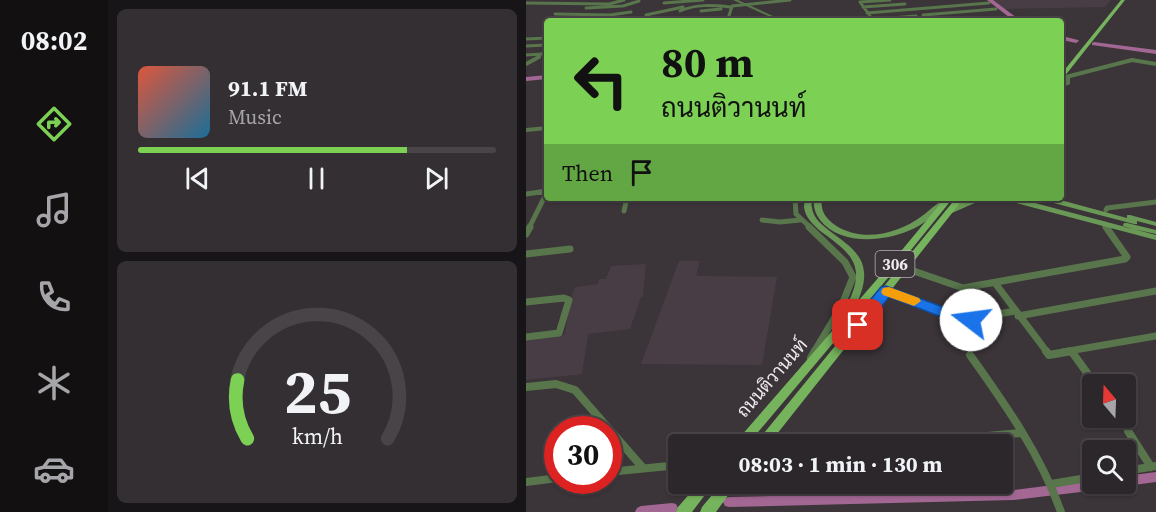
<!DOCTYPE html>
<meta charset="utf-8">
<style>
body{margin:0;font-family:"Source Serif 4",Sarabun,serif;background:#342f33;color:#f1f3f6;height:100vh;display:flex;flex-direction:column;font-size:22px;white-space:nowrap}
*{box-sizing:border-box;margin:0}
p{font-size:20px;color:#a6a5a9}
.icon{flex:none;width:33px;height:33px;fill:none;stroke:currentColor;stroke-width:2;stroke-linecap:round;stroke-linejoin:round}
.map{position:relative;flex:1;overflow:hidden}
.details{display:flex;flex-direction:column;gap:9px;padding:9px;background:#181518;width:418px}
.details>*{flex:none}
.guide{position:absolute;left:18px;top:18px;width:520px;height:183px;border-radius:6px;box-shadow:0 2px 4px #0004,0 0 0 2px #484447;background:#7cd155;color:#111;overflow:hidden}
.needle{width:39px;rotate:341deg}
.tools{position:absolute;left:556px;top:374px;display:grid;gap:12px}
.tools a{display:grid;place-items:center;width:54px;height:54px;border-radius:6px;background:#2c272b;box-shadow:0 2px 4px #0004,0 0 0 2px #484447;font-size:30px}
.speed{position:absolute;left:18px;top:416px;display:flex;gap:12px;font-size:30px;font-weight:700;text-align:center}
.speed>*{display:grid;place-content:center;width:78px;height:78px;border-radius:50%;background:#2c272b;box-shadow:0 2px 4px #0004,0 0 0 2px #484447;line-height:1}
.speed .limit{border:9px solid #d22;background:#fff;color:#111}
.pin{position:absolute;display:grid;place-items:center;width:51px;height:51px;color:#fff;margin:-26px;border-radius:12px;box-shadow:0 3px 9px #0006}
.me{position:absolute;width:66px;margin:-33px;rotate:285deg;stroke-linejoin:round;filter:drop-shadow(0 0 4px #0008)}
.turn{display:flex;align-items:center;gap:21px;height:126px;padding:0 18px;font-size:27px}
.turn .icon{width:78px;height:78px;stroke-width:2.5}
.turn b{display:block;font-size:42px;line-height:51px}
.then{display:flex;align-items:center;height:57px;padding:0 18px;background:#0003;gap:12px;font-size:22px}
.details .tile{flex:1;display:flex;flex-direction:column;justify-content:center;gap:9px;min-width:0;padding:0 21px;border-radius:9px;background:#342f33}
.details .dial{align-items:center;gap:0}
.dial svg{height:156px;overflow:visible;fill:none;stroke:#484447;stroke-width:7;stroke-linecap:round;text-anchor:middle}
.dial text{fill:#f1f3f6;stroke:none}
.song{display:flex;align-items:center;gap:18px}
.cover{width:72px;height:72px;border-radius:9px;background:linear-gradient(135deg,hsl(10 70% 55%),hsl(200 70% 35%))}
.played{height:6px;border-radius:3px;background:linear-gradient(90deg,#7cd155 75%,#484447 75%)}
.keys{display:flex;justify-content:space-around;direction:ltr}
.trip{position:absolute;left:142px;top:434px;width:345px;height:60px;border-radius:6px;background:#2c272b;box-shadow:0 2px 4px #0004,0 0 0 2px #484447;font-weight:700;line-height:60px;text-align:center}
main{display:flex;flex:1;min-height:0}
.tab-bar{display:flex;flex-direction:column;width:108px;justify-content:space-around;align-items:center;background:#121011;color:#a6a5a9}
.tab-bar .icon{width:42px;height:42px}
.tab-bar .current{color:#7cd155}
.tab-bar b{font-size:27px;color:#f1f3f6}
.map>svg:first-child{display:block}
.built{fill:#493d45}
.lines{fill:none;stroke-linecap:round;stroke-linejoin:round}
.canal{fill:#a26793;fill-rule:evenodd}
.river{fill:#a26793;fill-rule:evenodd}
.minor-far4{stroke:#58754c;stroke-width:3}
.minor-far3{stroke:#58754c;stroke-width:4}
.minor-far2{stroke:#58754c;stroke-width:5}
.minor-far1{stroke:#58754c;stroke-width:7}
.minor{stroke:#58754c;stroke-width:8}
.tertiary{fill:#58754c;fill-rule:evenodd}
.secondary{fill:#6a9856;fill-rule:evenodd}
.primary{fill:#76b35d;fill-rule:evenodd}
.route{fill:#1a73e8;stroke:#114b97;stroke-width:1.5}
.slow{fill:#f59e0b}
.labels{text-anchor:middle;stroke-width:4.5;stroke-linejoin:round;paint-order:stroke}
.shield{fill:#3b3439;stroke:#b9b3b7;stroke-width:1.5}
.shield-label{font-size:16px;font-weight:bold;fill:#efeaed}
.street-label{font-size:18px;fill:#efeaed;stroke:#3b3439}
</style>
<main>
<nav class="tab-bar">
<b>08:02</b>
<svg class="icon current" aria-label="directions" viewBox="0 0 24 24"><path d="M12 3l9 9-9 9-9-9zM9 14v-3h6M13 9l2 2-2 2"/></svg>
<svg class="icon" aria-label="music" viewBox="0 0 24 24"><path d="M9 18V5l10-2v13"/><circle cx="6" cy="18" r="3"/><circle cx="16" cy="16" r="3"/></svg>
<svg class="icon" aria-label="phone" viewBox="0 0 24 24"><path d="M5 4h4l2 5-3 2q2 4 5 5l2-3 5 2v4C11 20 4 13 5 4z"/></svg>
<svg class="icon" aria-label="climate" viewBox="0 0 24 24"><path d="M12 3v18M4 7l16 10M4 17L20 7"/></svg>
<svg class="icon" aria-label="car" viewBox="0 0 24 24"><path d="M5 17H2v-5l4-1 3-4h7l3 4 3 1v5h-3M9 17h6M6 11h13"/><circle cx="7" cy="17" r="2"/><circle cx="17" cy="17" r="2"/></svg>
</nav>
<section class="details">
<div class="tile">
<div class="song"><i class="cover"></i><div><b>91.1 FM</b><p>Music</p></div></div>
<div class="played"></div>
<div class="keys"><svg class="icon" aria-label="previous" viewBox="0 0 24 24"><path d="M18 5L8 12l10 7zM5 5v14"/></svg><svg class="icon" aria-label="pause" viewBox="0 0 24 24"><path d="M8 5v14M16 5v14"/></svg><svg class="icon" aria-label="next" viewBox="0 0 24 24"><path d="M6 5l10 7-10 7zM19 5v14"/></svg></div>
</div>
<div class="tile dial"><svg viewBox="0 0 100 80">
<path d="M14 69A42 42 0 1 1 86 69"/>
<path d="M14 69A42 42 0 0 1 9 39" stroke="#7cd155"/>
<text x="50" y="56" font-size="32" font-weight="700">25</text>
<text x="50" y="72" font-size="11">km/h</text>
</svg></div>
</section>
<div class="map">
<svg width="630" height="512" viewBox="0 0 630 512">
<rect width="100%" height="100%" fill="#3b3439"/>
<path class="built" d="M465 0H585L579 7 479 9Z
M153 261H174L170 276 251 277 236 365 115 364Z
M120 264 117 297H115L104 329 62 334 56 374 0 380V339L39 335 43 304 49 287 72 284 73 279H80L85 266Z"/>
<g class="lines">
<path class="canal" d="M630 472V482L600 486 595 483H600V476Z
M567 480V483H594L592 487 588 488 487 500 203 507 199 506 197 502 199 498 203 497 487 490Z
M146 503 150 504 152 508 150 512H109L111 508 115 506Z"/>
<path class="river" d="M461 0H467L495 21H488Z
M536 36 552 40 553 41 550 43 536 40Z
M568 42 630 50V54L566 45V43Z
M21 75V79L0 81V77Z"/>
<path class="minor-far4" d="M0 3 83 4 98 0
M138 3 177 0
M337 7 379 4
M60 8 97 6 113 1
M154 11C170 4 187 5 204 7
M175 11 195 9
M341 13 463 3
M29 14 84 15 105 12
M120 15 157 7
M397 15 470 9
M344 16 334 2 364 0
M169 21 202 19 206 6 264 0
M327 21 390 16
M0 39 21 38
M0 46 21 45
M0 55 16 54
M11 58 21 49"/>
<path class="minor-far3" d="M0 64 13 57
M536 78 606 60 630 64
M536 84 542 83V77
M0 130 21 128"/>
<path class="minor-far2" d="M0 194 21 191
M269 198 270 214 285 228
M580 210 581 208 630 202
M98 211 101 198
M236 220 254 222 274 220
M578 224 581 228
M3 228 21 192"/>
<path class="minor-far1" d="M283 227 319 262 327 277 315 307 288 352
M0 234 4 227
M0 254 44 249
M379 268 437 288 599 259 601 257 580 227
M469 283 521 352
M360 291 439 320 489 311
M0 302 38 298 43 300 33 333 0 337
M492 316 630 291
M537 352 630 336"/>
<path class="minor" d="M520 351 523 355 546 351
M546 352 569 384
M444 355C479 404 515 455 535 512
M285 358 289 351
M0 387 30 384 49 390 117 468
M602 431 625 467
M371 444 494 433
M600 471 630 466
M82 472 153 465
M0 482 32 478
M525 484 567 477"/>
<path class="tertiary" d="M207 0H212L258 21H253Z"/>
<path class="secondary" d="M279 198H287C286 201 285 204 286 208 289 232 336 241 338 272 340 290 327 310 320 326L318 328H312L310 326C318 310 331 291 330 273 328 242 281 234 278 207 278 204 279 201 279 198Z
M288 198H296C294 210 299 218 309 225 336 243 372 234 396 216 406 209 414 198 427 198 414 211 398 225 382 231 356 242 313 245 294 220 289 213 287 207 288 198Z
M447 198H460L426 213H423L419 211 441 199Z
M478 198H490L630 235V240L479 200Z
M515 198H527L601 218V215H604L630 222V226L611 221V224H608L516 200Z
M598 223H601L630 230V234L598 227 597 225Z"/>
<path class="primary" d="M595 0H599L538 77 536 78V73Z
M419 198H427L372 266 222 444H208L366 262Z
M430 198H438L243 444H229Z
M173 483H188L166 512H150L152 507Z
M196 483H211L190 512H174L176 507Z"/>
</g>
<path class="route" d="M360 286 436 314 450 316 453 320 450 324H434L363 297 338 329H327L324 325 327 321 355 287Z"/>
<path class="slow" d="M363 287 393 298 395 301 388 306 357 295 355 292 357 288Z"/>
<g class="labels">
<rect class="shield" x="349.5" y="251" width="39" height="26" rx="4.5"/>
<g class="shield-label">
<text x="369" y="270">306</text>
</g>
<g class="street-label">
<text transform="translate(246 378) rotate(-49)" y="6">ถนนติวานนท์</text>
</g>
</g>
</svg>
<div class="tools">
<a><svg class="needle" viewBox="-14 -14 28 28"><path d="M0-13l5 13h-10z" fill="#e53935"/><path d="M0 13l5-13h-10z" fill="#a6a5a9"/></svg></a>
<a><svg class="icon" aria-label="search" viewBox="0 0 24 24"><circle cx="10" cy="10" r="6"/><path d="M15 15l6 6"/></svg></a>
</div>
<div class="speed"><div class="limit">30</div></div>
<div class="pin" style="left:332px;top:325px;background:#d93025"><svg class="icon" aria-label="arrive" viewBox="0 0 24 24"><path d="M6 21V4h12l-3 4 3 4H6"/></svg></div>
<svg class="me" style="left:445px;top:320px" viewBox="-20 -20 40 40"><circle r="19" fill="#fff"/><path d="M0-13L10 11 0 6-10 11z" fill="#1a73e8"/></svg>
<div class="trip">08:03 · 1 min · 130 m</div>
<div class="guide">
<div class="turn"><svg class="icon" aria-label="left" viewBox="0 0 24 24"><path d="M17 20v-9H6M10 6l-5 5 5 5"/></svg><div><b>80 m</b>ถนนติวานนท์</div></div>
<div class="then">Then<svg class="icon" aria-label="arrive" viewBox="0 0 24 24"><path d="M6 21V4h12l-3 4 3 4H6"/></svg></div>
</div>
</div>
</main>
